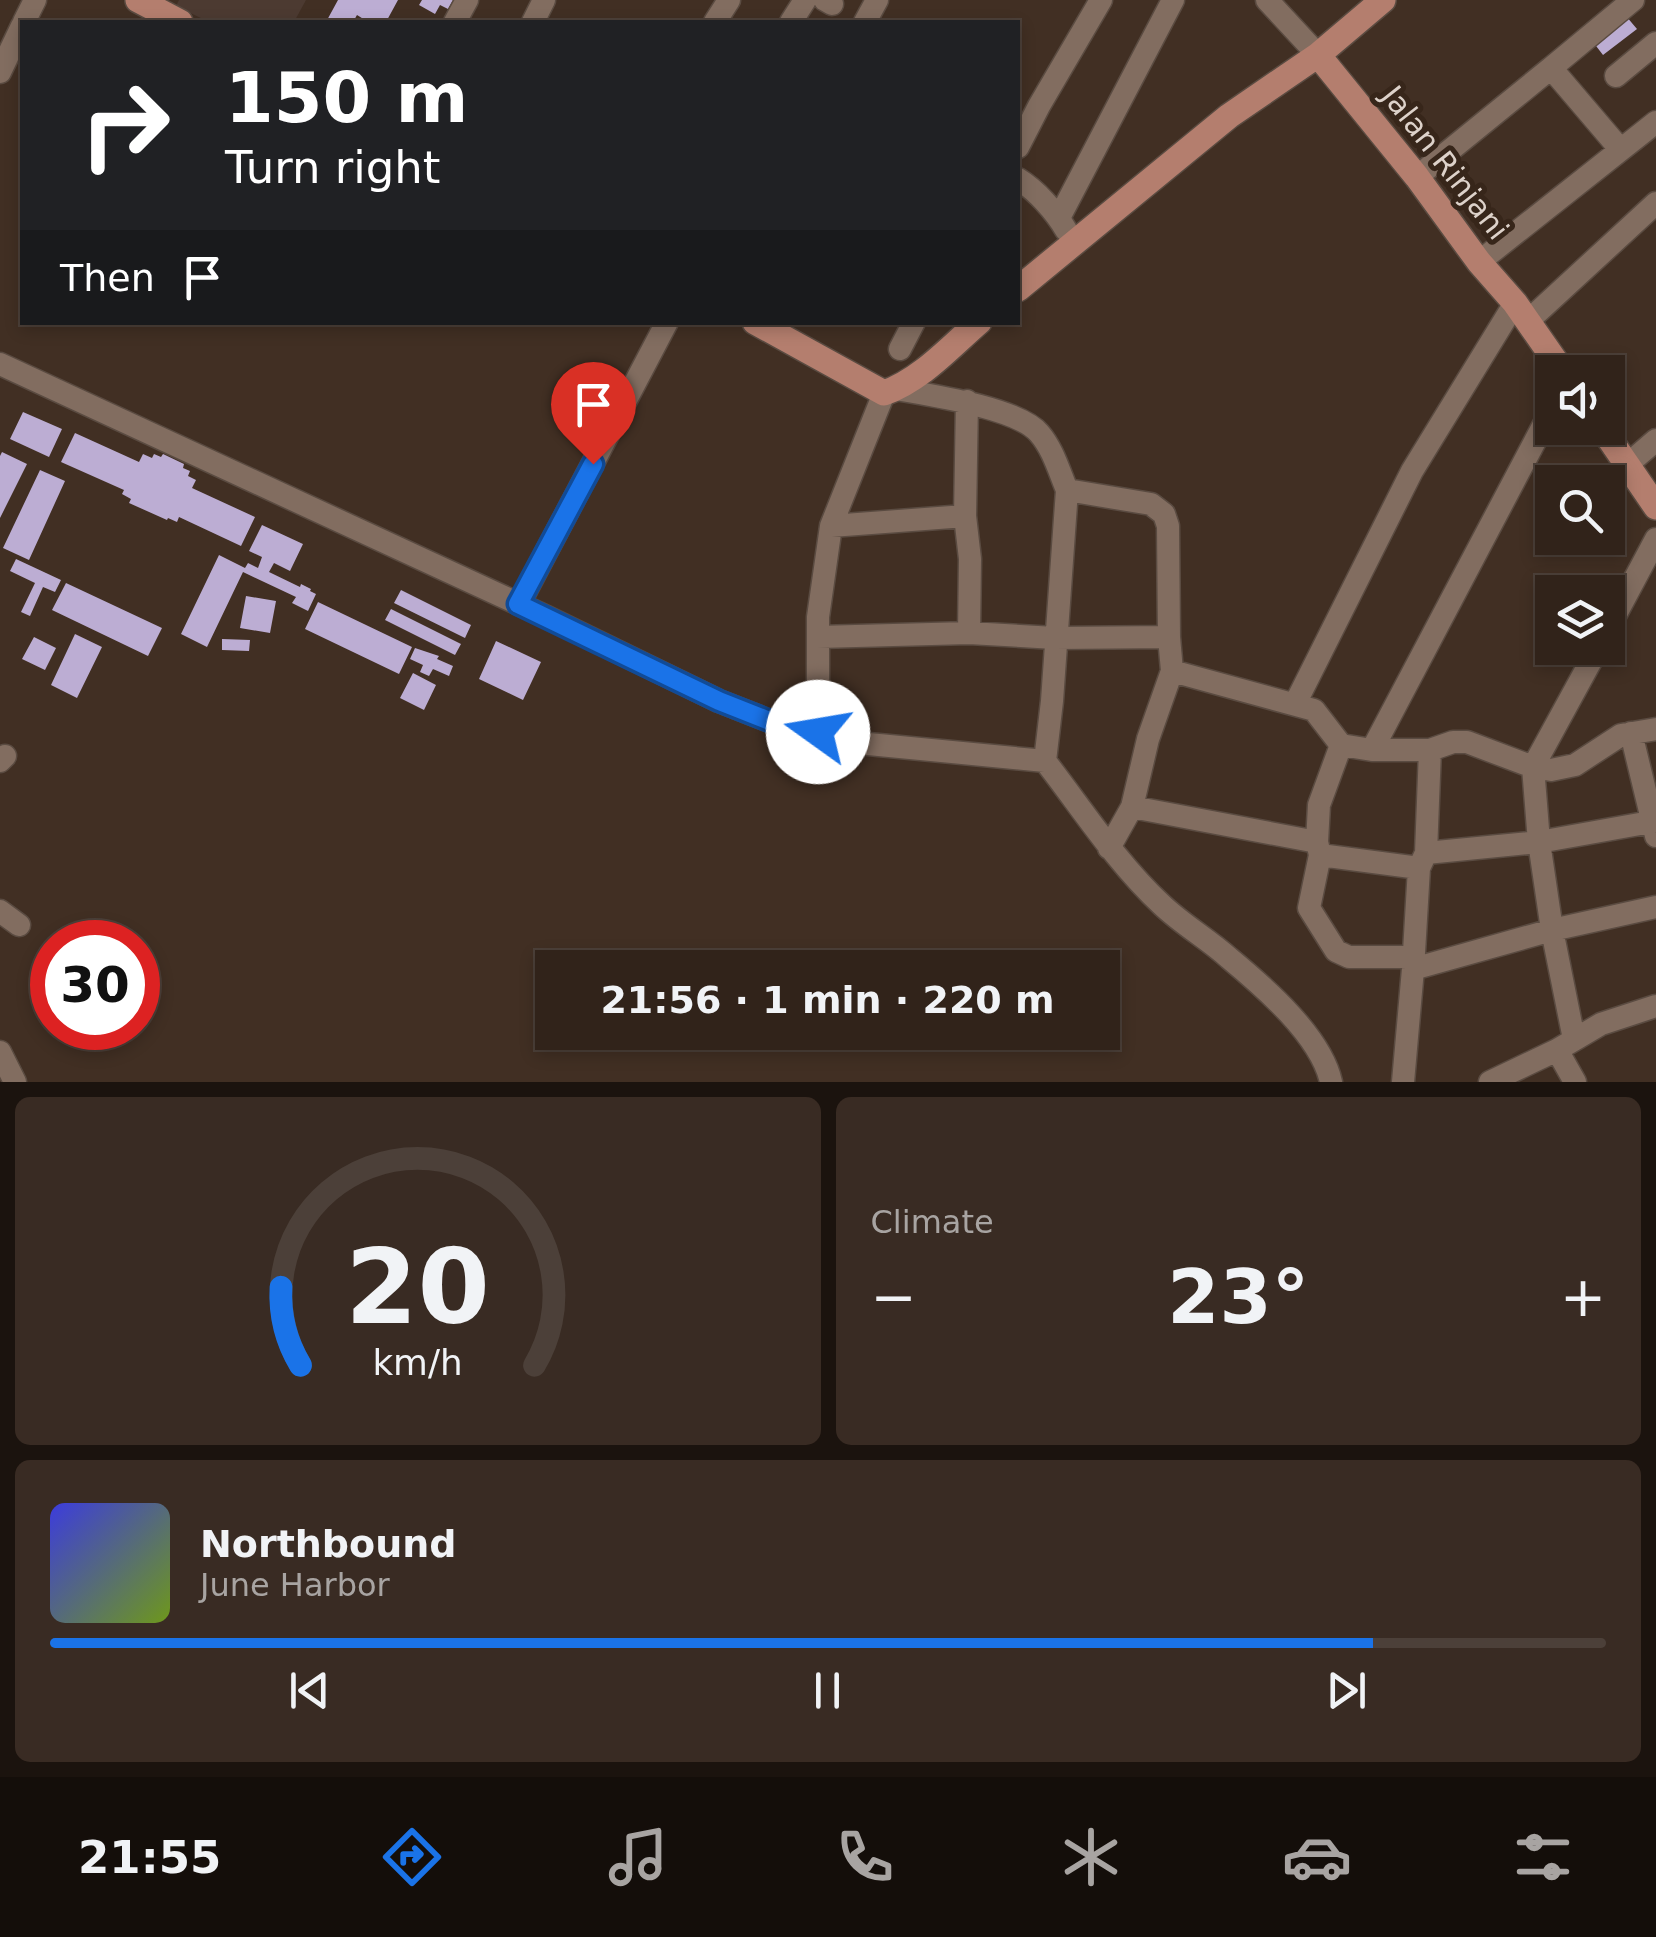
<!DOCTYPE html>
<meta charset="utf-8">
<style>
body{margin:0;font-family:"DejaVu Sans",sans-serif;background:#392b23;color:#f1f3f6;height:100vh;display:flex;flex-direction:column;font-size:38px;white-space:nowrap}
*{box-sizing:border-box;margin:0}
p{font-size:32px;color:#a8a4a2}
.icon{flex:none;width:55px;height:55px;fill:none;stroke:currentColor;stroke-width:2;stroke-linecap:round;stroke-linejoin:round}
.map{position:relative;height:1082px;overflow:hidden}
.details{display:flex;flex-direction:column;gap:15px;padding:15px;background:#1b130e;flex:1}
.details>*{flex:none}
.guide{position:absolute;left:20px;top:20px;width:1000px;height:305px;border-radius:0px;box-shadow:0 5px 15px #0003,0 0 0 2px #4c4039;background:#202124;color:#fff;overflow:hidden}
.buttons{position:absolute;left:1535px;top:355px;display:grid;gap:20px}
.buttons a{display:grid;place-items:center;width:90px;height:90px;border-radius:0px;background:#31231a;box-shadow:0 5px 15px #0003,0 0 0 2px #4c4039;font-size:50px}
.speed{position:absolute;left:30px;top:920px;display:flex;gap:20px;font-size:50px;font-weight:700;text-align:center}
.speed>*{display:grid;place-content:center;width:130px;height:130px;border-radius:50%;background:#31231a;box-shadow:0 5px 15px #0003,0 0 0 2px #4c4039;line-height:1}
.speed .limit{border:15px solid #d22;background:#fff;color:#111}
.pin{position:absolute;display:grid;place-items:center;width:85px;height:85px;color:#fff;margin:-102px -42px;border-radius:50% 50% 50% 0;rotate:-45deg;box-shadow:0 0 10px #0007}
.pin .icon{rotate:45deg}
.me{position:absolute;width:110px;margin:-55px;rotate:283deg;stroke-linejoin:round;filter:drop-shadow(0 0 8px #0008)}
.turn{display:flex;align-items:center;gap:35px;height:210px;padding:0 40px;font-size:45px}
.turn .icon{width:130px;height:130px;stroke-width:2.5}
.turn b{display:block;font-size:70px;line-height:85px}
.then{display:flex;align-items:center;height:95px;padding:0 40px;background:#0003;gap:20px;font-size:38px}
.big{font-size:75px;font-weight:700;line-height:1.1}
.details .card{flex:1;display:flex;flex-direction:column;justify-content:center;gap:15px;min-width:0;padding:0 35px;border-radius:15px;background:#392b23}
.details .dial{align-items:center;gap:0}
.dial svg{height:260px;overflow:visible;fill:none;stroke:#4c4039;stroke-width:7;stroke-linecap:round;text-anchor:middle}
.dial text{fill:#f1f3f6;stroke:none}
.song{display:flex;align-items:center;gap:30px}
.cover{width:120px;height:120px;border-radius:15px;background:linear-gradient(135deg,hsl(240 70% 55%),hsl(80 70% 35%))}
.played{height:10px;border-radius:5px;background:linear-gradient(90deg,#1a73e8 85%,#4c4039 85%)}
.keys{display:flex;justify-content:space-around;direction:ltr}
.heat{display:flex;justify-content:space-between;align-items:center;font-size:55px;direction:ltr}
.details .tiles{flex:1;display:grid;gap:15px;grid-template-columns:1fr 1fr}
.card:last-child{grid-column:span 2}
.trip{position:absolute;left:535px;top:950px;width:585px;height:100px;border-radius:0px;background:#31231a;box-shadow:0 5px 15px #0003,0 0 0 2px #4c4039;font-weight:700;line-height:100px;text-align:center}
.tabs{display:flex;height:160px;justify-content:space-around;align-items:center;background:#140e0a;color:#a8a4a2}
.tabs .icon{width:70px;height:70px}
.tabs .selected{color:#1a73e8}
.tabs b{font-size:45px;color:#f1f3f6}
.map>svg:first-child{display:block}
.education{fill:#4c3a31}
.building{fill:#bcadd3}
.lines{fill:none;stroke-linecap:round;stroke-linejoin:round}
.minor-casing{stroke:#5a4b41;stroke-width:25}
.major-casing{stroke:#5a4b41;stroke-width:28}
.minor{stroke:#826d60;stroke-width:22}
.major{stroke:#b47e6e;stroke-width:25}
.route-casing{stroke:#114b97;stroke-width:25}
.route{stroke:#1a73e8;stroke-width:18}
.labels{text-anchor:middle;stroke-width:10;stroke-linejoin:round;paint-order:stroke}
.street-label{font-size:30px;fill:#ddd2ca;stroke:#37261a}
</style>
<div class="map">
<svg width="1656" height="1082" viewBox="0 0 1656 1082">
<rect width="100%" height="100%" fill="#412f23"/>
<path class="education" d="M179 0H306L294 22H209L176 6Z"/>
<path class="building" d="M338 0H398L386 22H364L365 20 357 15 353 22H326Z
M422 0H453L448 9 440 5 435 14 419 5Z
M1626 16 1637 29 1603 55 1593 42Z
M23 412 62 429 49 457 10 439Z
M75 433 139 462 143 454 152 458 154 454 161 457 163 454 184 464 183 468 190 471 188 476 196 480 192 488 255 517 241 546 179 517 177 522 168 518 167 520 129 503 131 499 122 494 124 490 61 462Z
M2 452 27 464 0 518V456Z
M40 470 65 481 29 560 3 548Z
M262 525 303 544 290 571 274 563 269 572 300 587 301 584 311 589 310 591 316 594 308 611 292 603 296 597 243 572 207 647 181 634 219 555 245 568 248 563 258 568 262 557 249 551Z
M16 559 61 580 55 592 43 587 30 616 21 612 35 583 10 571Z
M66 583 162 628 148 656 52 610Z
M401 590 471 625 465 638 394 603Z
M246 596 276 601 270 633 240 628Z
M318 602 412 647 399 674 305 629Z
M391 609 461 644 455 655 385 620Z
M75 634 102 647 77 698 51 685Z
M34 637 56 648 45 670 22 659Z
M222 639 250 640 249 651 222 650Z
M496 641 541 662 523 700 479 679Z
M415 648 439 656 437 659 453 666 449 676 433 669 429 676 420 672 423 665 410 659Z
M413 673 436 685 424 710 400 698Z"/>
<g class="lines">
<defs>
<path id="minor" d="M825 0 832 4
M1267 0 1318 55
M24 22 35 0
M455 22 467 0
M533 22 544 0
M715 22 729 0
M791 22 805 0
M865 22 877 0
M0 72 22 26
M1616 76 1656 43
M1018 147 1039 106 1101 0
M1620 149 1551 68 1633 0
M1417 177 1551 68
M1018 179C1036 190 1055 211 1066 230
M1059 218 1173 0
M1479 262 1656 122
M1527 322 1656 203
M900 349 914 322
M0 364 547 617 719 701 767 720 858 743 1045 761C1083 810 1116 862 1162 905 1183 925 1208 939 1229 958 1264 987 1321 1036 1331 1082
M896 389C930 395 1018 408 1039 433 1053 449 1059 471 1067 490L1151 504 1164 514 1168 526 1169 637 1172 671 1314 710 1341 745 1372 750H1430L1453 742H1467L1533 767 1551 770 1575 765 1621 735 1656 729
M967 401 965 516 970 559 969 633
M1628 464 1656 440
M831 526 965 516
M519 604 667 322
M1608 629 1656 539
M818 637 969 633 1055 638 1169 637
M1295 704 1412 471 1515 303
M818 733V617L831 526 884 393
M1631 733 1656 836
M1341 745 1319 805 1317 842 1320 855 1309 908 1336 951 1349 957H1413
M1372 750 1552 409
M0 761 5 756
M1045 761 1052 701 1067 490
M1132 807 1317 842
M1109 848 1132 807 1148 739 1172 671
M1426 853 1539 842 1656 821
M1320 855 1419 868
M0 911 19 925
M1413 969 1552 930 1656 907
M1574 1039 1552 930 1539 842 1533 767 1598 648
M1557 1050 1575 1082
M0 1052 15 1082
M1403 1082 1413 969 1419 868 1426 853 1430 750
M1490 1082 1557 1050 1601 1024 1656 1006"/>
<path id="major" d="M138 0 180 22
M1318 55 1417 177 1479 262 1515 303 1563 372
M1018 289 1229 116 1318 55 1383 0
M755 322 884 393C921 380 950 347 979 322
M1602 428 1656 507"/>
</defs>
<use href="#minor" class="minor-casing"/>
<use href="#major" class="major-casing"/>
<use href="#minor" class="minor"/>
<use href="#major" class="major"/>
</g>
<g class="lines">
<defs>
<path id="route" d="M593 464 518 604 719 701 767 720 818 732"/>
</defs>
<use href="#route" class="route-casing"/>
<use href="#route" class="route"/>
</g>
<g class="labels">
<g class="street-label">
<text transform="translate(1445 163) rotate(52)" y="10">Jalan Rinjani</text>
</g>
</g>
</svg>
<div class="buttons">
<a><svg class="icon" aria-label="sound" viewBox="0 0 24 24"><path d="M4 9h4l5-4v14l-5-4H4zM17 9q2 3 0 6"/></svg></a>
<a><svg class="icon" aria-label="search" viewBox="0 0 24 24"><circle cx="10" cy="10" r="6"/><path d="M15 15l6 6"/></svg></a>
<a><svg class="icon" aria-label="layers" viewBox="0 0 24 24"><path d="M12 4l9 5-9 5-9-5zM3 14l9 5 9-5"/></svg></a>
</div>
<div class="speed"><div class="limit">30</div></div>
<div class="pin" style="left:593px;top:464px;background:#d93025"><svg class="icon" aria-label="arrive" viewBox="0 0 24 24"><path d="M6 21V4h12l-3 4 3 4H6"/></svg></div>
<svg class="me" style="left:818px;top:732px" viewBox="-20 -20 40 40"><circle r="19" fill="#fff"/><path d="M0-13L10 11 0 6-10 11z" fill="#1a73e8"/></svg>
<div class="trip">21:56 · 1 min · 220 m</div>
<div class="guide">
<div class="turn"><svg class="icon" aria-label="right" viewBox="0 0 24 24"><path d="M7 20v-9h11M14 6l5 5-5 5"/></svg><div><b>150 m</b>Turn right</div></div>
<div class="then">Then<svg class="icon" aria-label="arrive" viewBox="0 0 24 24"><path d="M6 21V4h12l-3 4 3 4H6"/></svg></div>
</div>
</div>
<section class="details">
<div class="tiles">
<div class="card dial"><svg viewBox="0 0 100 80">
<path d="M14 69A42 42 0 1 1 86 69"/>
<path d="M14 69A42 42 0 0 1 8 45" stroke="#1a73e8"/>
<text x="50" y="56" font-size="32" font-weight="700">20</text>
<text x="50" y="72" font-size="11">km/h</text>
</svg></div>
<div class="card"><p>Climate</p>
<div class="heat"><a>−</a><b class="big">23°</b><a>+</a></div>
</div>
<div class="card">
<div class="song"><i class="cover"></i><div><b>Northbound</b><p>June Harbor</p></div></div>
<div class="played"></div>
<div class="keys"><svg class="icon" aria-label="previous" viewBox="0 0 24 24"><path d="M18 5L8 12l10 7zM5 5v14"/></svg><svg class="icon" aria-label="pause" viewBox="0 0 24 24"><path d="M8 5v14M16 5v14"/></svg><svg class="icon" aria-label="next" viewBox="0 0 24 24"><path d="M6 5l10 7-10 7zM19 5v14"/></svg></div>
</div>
</div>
</section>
<nav class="tabs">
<b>21:55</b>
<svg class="icon selected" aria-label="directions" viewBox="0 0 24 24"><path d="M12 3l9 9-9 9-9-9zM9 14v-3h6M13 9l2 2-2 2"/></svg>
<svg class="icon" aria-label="music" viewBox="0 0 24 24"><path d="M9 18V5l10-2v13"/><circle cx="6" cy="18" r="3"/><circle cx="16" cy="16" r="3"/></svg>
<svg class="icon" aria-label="phone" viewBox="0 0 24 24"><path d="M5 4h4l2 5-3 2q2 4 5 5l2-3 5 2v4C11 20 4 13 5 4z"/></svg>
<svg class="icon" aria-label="climate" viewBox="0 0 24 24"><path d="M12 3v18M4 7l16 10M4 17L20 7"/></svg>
<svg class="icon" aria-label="car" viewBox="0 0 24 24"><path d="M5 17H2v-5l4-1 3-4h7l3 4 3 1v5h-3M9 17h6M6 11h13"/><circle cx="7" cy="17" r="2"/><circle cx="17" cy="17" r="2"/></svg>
<svg class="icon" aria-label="filters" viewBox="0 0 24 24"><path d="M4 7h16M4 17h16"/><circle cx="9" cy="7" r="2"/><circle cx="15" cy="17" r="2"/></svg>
</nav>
